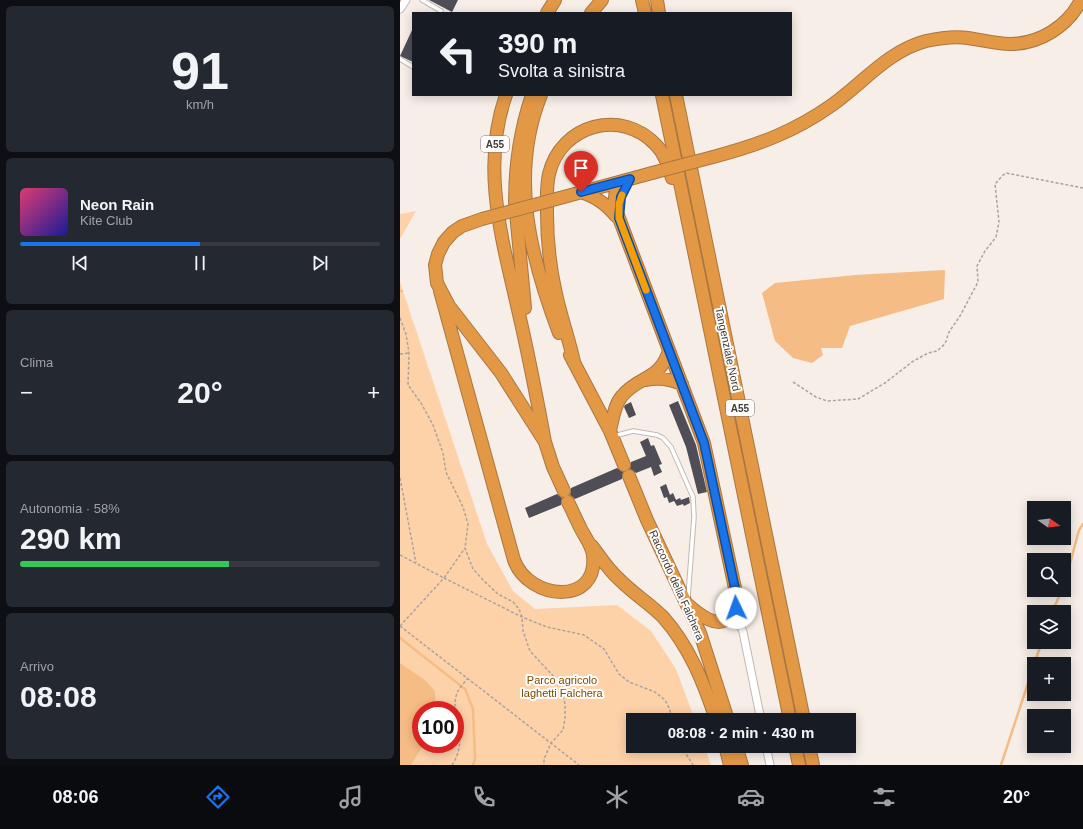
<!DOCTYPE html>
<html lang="it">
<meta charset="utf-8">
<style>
body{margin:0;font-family:Helvetica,sans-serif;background:#242831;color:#f1f3f6;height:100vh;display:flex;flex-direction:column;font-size:15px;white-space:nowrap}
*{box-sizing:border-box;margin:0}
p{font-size:13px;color:#9ea1a6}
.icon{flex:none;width:22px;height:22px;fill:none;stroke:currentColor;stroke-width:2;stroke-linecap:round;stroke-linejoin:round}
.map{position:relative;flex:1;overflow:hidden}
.drawer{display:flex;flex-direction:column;gap:6px;padding:6px;background:#0d0f14;width:400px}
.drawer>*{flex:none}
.top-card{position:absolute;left:12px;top:12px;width:380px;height:84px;border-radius:0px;box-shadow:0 2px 10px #0003;background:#171b24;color:#f1f3f6;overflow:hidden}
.needle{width:26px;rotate:104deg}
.fabs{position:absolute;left:627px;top:501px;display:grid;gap:8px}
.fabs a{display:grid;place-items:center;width:44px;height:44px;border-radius:0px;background:#171b24;box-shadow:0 2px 10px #0003;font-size:20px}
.speed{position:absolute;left:12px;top:701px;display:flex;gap:8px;font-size:20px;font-weight:700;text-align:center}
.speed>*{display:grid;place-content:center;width:52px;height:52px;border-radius:50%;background:#171b24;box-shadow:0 2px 10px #0003;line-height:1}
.speed .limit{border:6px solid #d22;background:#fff;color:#111}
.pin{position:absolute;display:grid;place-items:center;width:34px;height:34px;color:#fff;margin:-41px -17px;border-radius:50% 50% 50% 0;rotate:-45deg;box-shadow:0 0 4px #0007}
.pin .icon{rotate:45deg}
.me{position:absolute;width:44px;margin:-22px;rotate:357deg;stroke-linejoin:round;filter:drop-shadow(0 0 3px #0008)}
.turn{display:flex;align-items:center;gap:14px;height:84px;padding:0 20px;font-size:18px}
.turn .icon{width:52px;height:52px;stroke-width:2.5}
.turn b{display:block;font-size:28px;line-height:34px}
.big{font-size:30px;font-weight:600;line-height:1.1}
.drawer .tile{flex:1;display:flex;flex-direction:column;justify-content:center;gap:6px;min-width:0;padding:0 14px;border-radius:6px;background:#242831}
.drawer .dial{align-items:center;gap:0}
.dial b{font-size:52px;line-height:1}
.song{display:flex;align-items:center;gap:12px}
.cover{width:48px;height:48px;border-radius:6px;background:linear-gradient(135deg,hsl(340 70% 55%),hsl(240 70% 35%))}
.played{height:4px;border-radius:2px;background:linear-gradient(90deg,#1a73e8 50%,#363941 50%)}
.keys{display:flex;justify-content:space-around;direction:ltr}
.heat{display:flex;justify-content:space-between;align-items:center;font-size:22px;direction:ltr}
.charge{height:6px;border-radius:3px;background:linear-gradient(90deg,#34c759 58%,#363941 0)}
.trip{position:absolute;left:226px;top:713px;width:230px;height:40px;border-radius:0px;background:#171b24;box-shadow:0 2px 10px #0003;font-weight:600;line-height:40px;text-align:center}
.tab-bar{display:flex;height:64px;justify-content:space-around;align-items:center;background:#090b0e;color:#9ea1a6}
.tab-bar .icon{width:28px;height:28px}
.tab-bar .active{color:#1a73e8}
.tab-bar b{font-size:18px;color:#f1f3f6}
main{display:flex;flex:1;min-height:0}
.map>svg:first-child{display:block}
.green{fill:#fdd2a9;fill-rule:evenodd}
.water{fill:#f5bc85}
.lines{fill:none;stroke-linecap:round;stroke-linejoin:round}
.stream{stroke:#f5bc85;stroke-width:2.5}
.building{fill:#4f4e56}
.lane-casing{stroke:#c2bab2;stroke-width:5.5}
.street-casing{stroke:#c2bab2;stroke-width:9}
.highway-casing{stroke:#a97741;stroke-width:14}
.path{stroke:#aaa39e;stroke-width:1.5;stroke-dasharray:3 2;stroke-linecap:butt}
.lane{stroke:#fff;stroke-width:3.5}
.street{stroke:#fff;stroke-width:7}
.highway{stroke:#e39846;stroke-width:12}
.highway-bridge-casing{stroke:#a97741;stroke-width:14;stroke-linecap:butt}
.highway-bridge{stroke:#e39846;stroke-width:12}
.route-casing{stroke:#114b97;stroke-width:10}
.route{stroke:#1a73e8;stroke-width:7}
.slow{stroke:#f59e0b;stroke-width:7}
.labels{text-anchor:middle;stroke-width:4;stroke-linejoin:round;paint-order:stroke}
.shield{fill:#fffdfb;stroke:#787572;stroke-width:1}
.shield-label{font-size:10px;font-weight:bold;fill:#3e3b38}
.street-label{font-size:11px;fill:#3e3b38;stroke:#fffdfb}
.park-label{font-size:11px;fill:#7d4a03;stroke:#fffdfb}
</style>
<main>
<section class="drawer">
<div class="tile dial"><b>91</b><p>km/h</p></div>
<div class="tile">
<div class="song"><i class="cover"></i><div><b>Neon Rain</b><p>Kite Club</p></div></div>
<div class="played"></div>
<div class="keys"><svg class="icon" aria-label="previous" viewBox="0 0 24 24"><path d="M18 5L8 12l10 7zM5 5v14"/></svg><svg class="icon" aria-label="pause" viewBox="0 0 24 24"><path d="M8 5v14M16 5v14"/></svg><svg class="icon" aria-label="next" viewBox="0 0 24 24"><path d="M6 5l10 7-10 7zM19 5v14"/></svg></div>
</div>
<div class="tile"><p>Clima</p>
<div class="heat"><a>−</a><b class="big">20°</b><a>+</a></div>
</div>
<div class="tile"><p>Autonomia · 58%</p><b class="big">290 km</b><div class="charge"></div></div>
<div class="tile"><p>Arrivo</p><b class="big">08:08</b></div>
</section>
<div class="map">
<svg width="683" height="765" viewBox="0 0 683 765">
<rect width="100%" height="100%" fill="#f7eee7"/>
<path class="green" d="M16 211 0 239V214Z
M0 282 87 544 113 591 135 609 217 605 251 631 276 669 295 720H233V746H304L311 765H0ZM21 710H55V744H21Z"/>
<path class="water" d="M545 270 544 299 450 326 442 348H421L423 355 412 363 393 358 375 341 362 293 375 283 455 275Z
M0 663 26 681 35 691 36 710H21V744H24L11 765H0Z"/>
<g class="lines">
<path class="stream" d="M0 291H2
M664 586 679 530 683 524
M652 612 662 590
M0 638 65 689 73 709 75 759 73 765
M634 664 642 642
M601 765 634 665"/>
</g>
<path class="building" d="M29 0H58L52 12Z
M13 28V62L0 56Z
M278 401 296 445 307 492 298 494 286 447 269 405Z
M231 402 236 415 229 418 224 407 225 405Z
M248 438 251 446 254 445 262 464 259 465 262 472 254 476 251 467 236 473 230 469 231 462 246 456 240 442Z
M217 468 223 472 222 479 175 499 170 495 171 488Z
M266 484 270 495 273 493 276 500 280 498 283 504 277 506 274 501 269 503 267 497 264 498 260 487Z
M157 494 162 498 161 505 129 518 125 508Z
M289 497 290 503 284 506 281 500Z"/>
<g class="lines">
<defs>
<path id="lane" d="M22 0 41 11
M0 59 13 67
M214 436 233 431 257 435 263 438 271 447 293 497 294 517 288 597"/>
<path id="street" d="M0 9 6 0
M332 615 339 622 343 632 361 720
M366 746 370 765"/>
<path id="highway" d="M242 0 245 13
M257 0 259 13
M147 13 155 0
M191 13 202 0
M106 95C80 168 103 242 119 314 129 357 137 399 145 442
M141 95C109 175 130 256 159 333
M262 95 390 720
M276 95 404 720
M313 157C358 145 394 132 432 105 463 83 488 51 526 41 540 38 554 36 568 38 582 40 596 44 610 44 640 44 668 26 681 0
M217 183 214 205 219 218 304 443 336 593C337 602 337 609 330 616 318 631 297 613 287 604
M181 192C197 198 205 203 216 216
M160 198 252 173
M82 219 62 226 53 232 44 242 38 254 35 265 37 283 49 306 101 373 145 442 153 467 164 491
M40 291 114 560C129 601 199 606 193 555 192 545 184 536 180 527 176 519 172 510 168 502
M125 308 115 202C115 165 120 130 132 95
M170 355 210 431 224 465
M174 362C169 339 161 317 156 294 150 268 147 240 147 213 147 200 146 187 149 174 161 124 222 108 256 145 265 154 268 166 272 178
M246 380C259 377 270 379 282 384
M210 431C213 419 214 405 222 396 238 376 261 380 269 350
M229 476 247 520 300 633 328 720
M192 546C201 558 209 571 221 581 234 594 250 604 263 617 289 646 304 683 316 720
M325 746 330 765
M336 746 342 765
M395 746 399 765
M409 746 413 765"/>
</defs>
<use href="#lane" class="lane-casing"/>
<use href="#street" class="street-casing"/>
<use href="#highway" class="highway-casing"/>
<path class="path" d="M0 318 6 334 9 353 8 385 21 403 33 425 43 453 46 472 63 507 68 524 65 548 73 569 84 581 98 594 113 602 119 609 122 617 123 631 130 651 155 678 161 689 165 704V718L163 730 151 743 144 759V765
M0 354 9 353
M393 382 416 397 427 401 458 399 485 383 512 362 528 353 537 351 545 344 549 332 560 316 578 282 577 266 585 251 596 237 599 222 595 184 602 176 606 173 683 188
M0 478 16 563
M0 555 44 578 65 548
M0 626 44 578 122 617 147 627 184 635 204 649 219 674 229 682 255 692 265 700 269 708 273 720
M0 626 179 765
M281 746 293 765
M52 765C71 737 47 714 58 691 60 687 65 682 68 678"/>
<use href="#lane" class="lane"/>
<use href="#street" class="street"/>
<use href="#highway" class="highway"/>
<defs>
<path id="highway-bridge" d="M252 173 313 157
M82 219 160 198"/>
</defs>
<use href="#highway-bridge" class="highway-bridge-casing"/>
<use href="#highway-bridge" class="highway-bridge"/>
</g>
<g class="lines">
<defs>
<path id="route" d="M181 192 230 179 221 197 219 218 304 443 336 593V608"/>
</defs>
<use href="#route" class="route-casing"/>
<use href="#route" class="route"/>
<path class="slow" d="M222 195 219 204V218L246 290"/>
</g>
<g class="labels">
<g class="shield">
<rect x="81" y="136" width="28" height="16" rx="3"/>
<rect x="326" y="400" width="28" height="16" rx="3"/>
</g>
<g class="shield-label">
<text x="95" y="148">A55</text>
<text x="340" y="412">A55</text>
</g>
<g class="street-label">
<text transform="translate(328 349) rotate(78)" y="4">Tangenziale Nord</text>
<text transform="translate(277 585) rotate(66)" y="4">Raccordo della Falchera</text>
</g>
<g class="park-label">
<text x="162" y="684">Parco agricolo<tspan x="162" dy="13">laghetti Falchera</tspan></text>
</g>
</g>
</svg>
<div class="fabs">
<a><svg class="needle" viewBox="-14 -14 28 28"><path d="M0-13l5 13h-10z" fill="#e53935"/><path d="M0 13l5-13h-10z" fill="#9ea1a6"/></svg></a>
<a><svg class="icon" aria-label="search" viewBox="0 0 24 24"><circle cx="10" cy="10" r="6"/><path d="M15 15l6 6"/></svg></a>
<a><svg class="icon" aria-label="layers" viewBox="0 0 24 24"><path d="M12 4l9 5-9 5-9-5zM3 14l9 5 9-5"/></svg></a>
<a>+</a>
<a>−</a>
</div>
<div class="speed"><div class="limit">100</div></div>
<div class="pin" style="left:181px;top:192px;background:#d93025"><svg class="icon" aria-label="arrive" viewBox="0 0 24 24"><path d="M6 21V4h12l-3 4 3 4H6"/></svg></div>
<svg class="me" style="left:336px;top:608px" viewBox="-20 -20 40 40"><circle r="19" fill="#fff"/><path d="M0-13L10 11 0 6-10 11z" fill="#1a73e8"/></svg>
<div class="trip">08:08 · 2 min · 430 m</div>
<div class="top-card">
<div class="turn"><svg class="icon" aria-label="left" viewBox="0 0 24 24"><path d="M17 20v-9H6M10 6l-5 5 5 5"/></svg><div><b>390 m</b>Svolta a sinistra</div></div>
</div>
</div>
</main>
<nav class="tab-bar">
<b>08:06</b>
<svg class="icon active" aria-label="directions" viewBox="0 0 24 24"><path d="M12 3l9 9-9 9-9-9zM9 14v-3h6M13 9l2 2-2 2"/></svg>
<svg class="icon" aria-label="music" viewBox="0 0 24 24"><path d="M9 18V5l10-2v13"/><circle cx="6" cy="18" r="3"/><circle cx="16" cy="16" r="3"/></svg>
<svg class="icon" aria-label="phone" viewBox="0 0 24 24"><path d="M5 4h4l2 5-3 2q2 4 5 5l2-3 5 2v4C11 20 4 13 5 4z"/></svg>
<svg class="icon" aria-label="climate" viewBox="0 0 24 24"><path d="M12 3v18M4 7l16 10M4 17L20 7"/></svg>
<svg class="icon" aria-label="car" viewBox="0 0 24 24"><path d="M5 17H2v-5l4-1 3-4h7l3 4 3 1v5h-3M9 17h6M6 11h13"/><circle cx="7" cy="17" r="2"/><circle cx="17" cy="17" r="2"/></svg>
<svg class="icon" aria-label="filters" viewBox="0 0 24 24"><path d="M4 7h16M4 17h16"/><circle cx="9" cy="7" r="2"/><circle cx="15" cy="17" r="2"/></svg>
<b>20°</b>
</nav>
